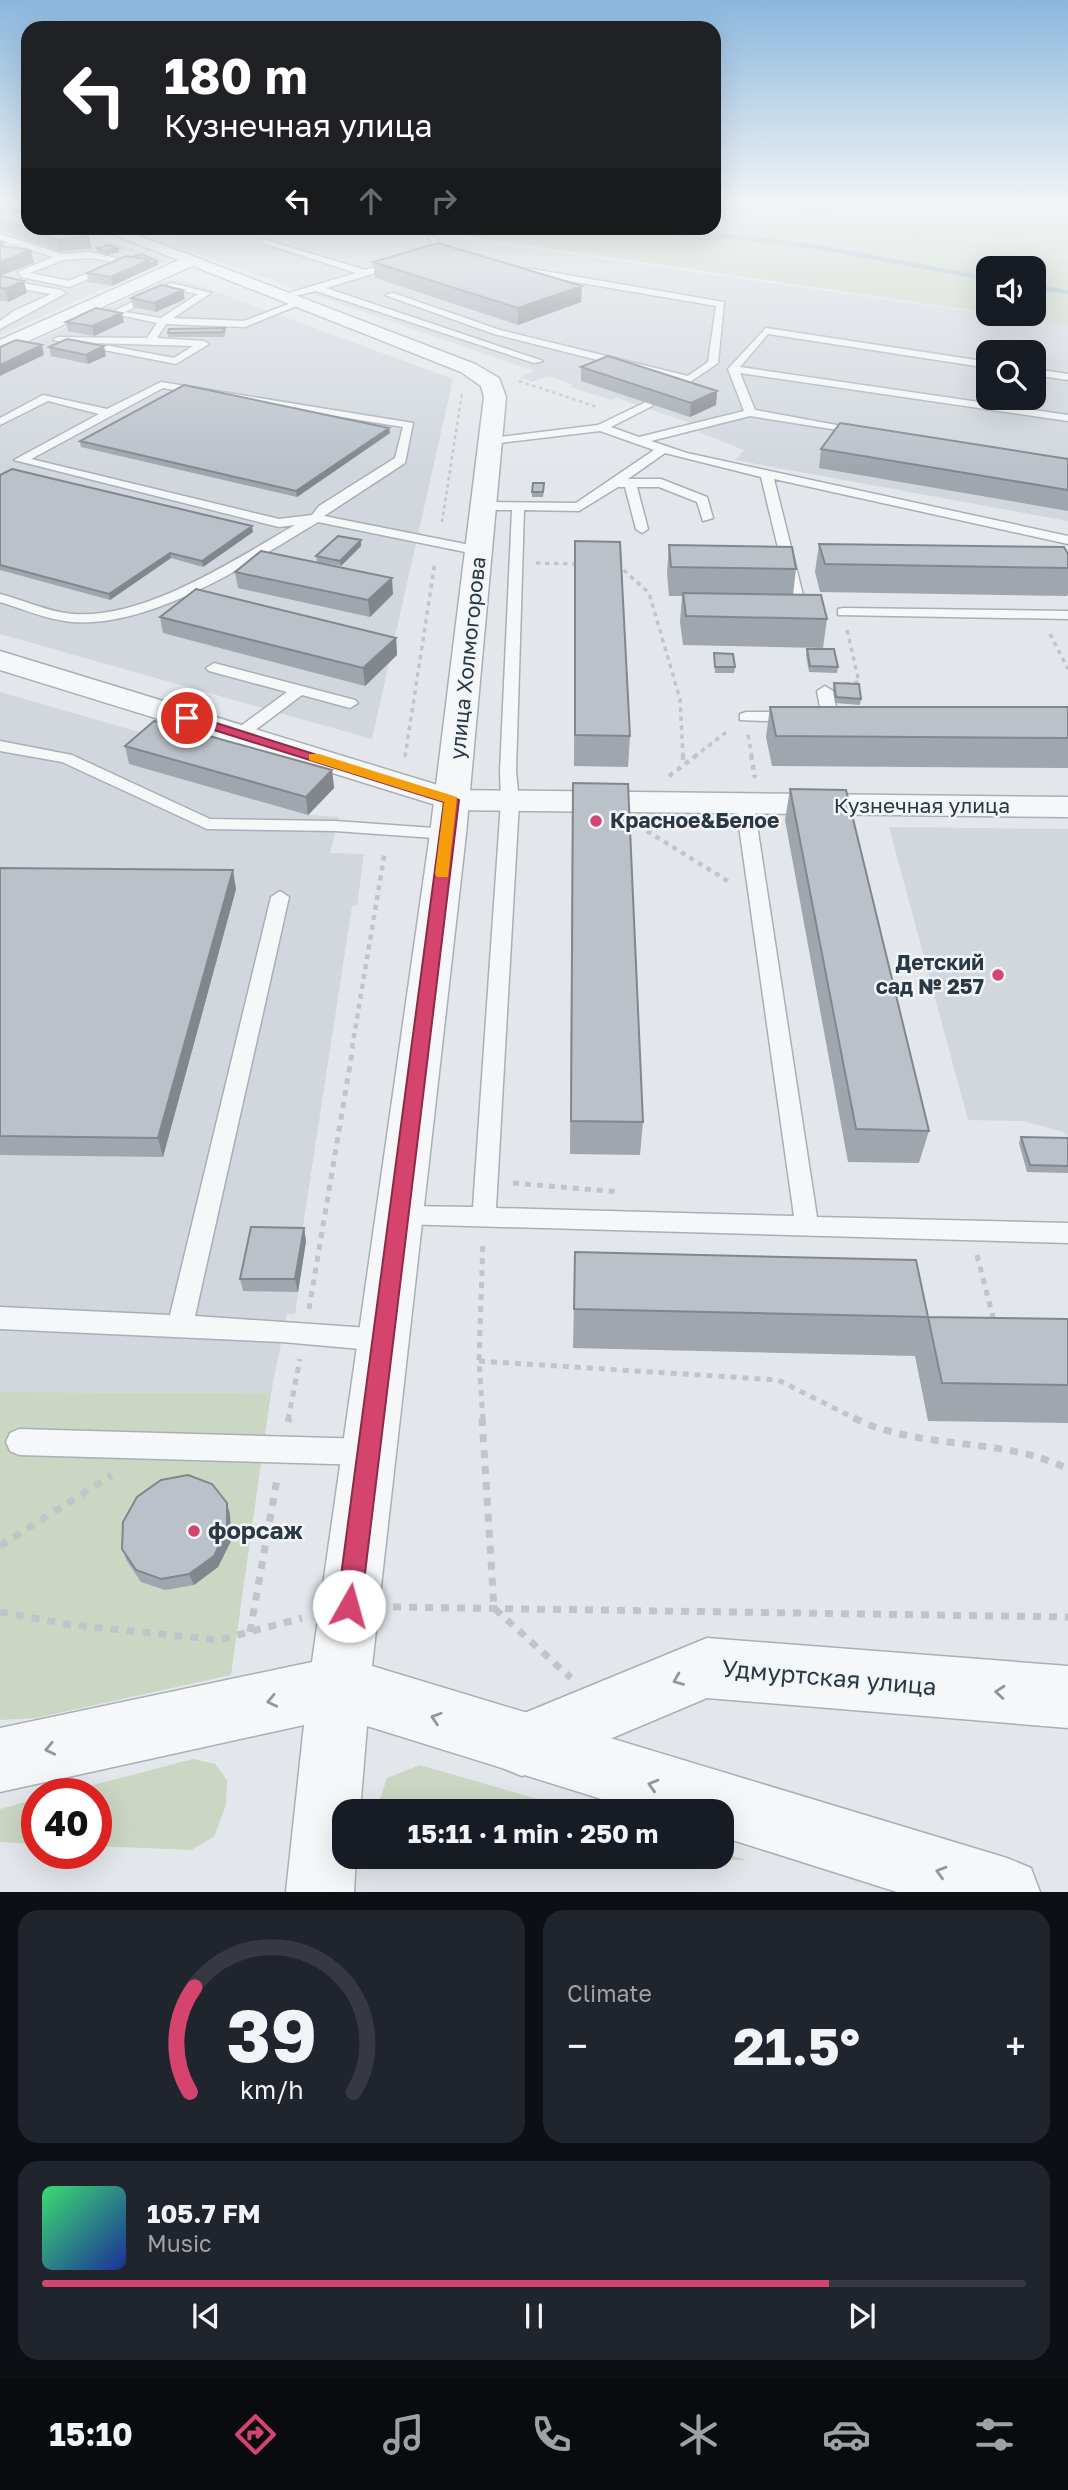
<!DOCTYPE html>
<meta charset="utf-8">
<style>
body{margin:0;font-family:"Golos Text",sans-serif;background:#20242c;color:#f1f3f6;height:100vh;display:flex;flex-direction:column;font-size:26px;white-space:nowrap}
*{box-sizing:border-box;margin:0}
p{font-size:23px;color:#9ea1a6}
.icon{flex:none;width:38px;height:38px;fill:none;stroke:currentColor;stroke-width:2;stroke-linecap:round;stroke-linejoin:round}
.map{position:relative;height:1892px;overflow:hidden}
.panel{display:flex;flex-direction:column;gap:18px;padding:18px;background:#0d0f14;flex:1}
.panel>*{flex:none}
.top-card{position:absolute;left:21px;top:21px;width:700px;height:214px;border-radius:21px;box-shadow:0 7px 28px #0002;background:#202124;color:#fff;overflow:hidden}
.buttons{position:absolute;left:976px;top:256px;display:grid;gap:14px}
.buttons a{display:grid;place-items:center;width:70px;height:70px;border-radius:14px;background:#171b24;box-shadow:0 7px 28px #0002;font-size:35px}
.speed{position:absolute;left:21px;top:1778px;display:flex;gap:14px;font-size:35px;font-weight:700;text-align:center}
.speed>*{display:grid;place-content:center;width:91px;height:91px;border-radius:50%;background:#171b24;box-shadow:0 7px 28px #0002;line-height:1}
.speed .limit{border:10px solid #d22;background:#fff;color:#111}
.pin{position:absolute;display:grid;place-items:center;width:60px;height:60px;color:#fff;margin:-30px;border:4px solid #fff;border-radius:50%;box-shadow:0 2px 7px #0007}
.me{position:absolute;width:77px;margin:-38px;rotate:7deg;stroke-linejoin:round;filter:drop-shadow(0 0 5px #0008)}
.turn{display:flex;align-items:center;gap:24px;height:147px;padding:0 28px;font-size:32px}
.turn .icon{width:91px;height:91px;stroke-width:2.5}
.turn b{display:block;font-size:49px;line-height:60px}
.lanes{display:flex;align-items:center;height:66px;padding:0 28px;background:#0003;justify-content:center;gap:35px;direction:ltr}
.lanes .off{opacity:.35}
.big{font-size:52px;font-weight:700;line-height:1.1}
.panel .widget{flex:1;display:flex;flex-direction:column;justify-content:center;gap:10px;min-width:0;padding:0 24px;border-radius:21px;background:#20242c}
.panel .dial{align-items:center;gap:0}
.dial svg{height:182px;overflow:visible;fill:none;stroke:#363941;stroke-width:7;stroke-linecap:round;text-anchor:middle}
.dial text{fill:#f1f3f6;stroke:none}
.song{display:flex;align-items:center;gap:21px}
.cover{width:84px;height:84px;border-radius:10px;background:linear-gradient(135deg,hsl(140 70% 55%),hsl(230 70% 35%))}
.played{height:7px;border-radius:4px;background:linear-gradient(90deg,#d4446f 80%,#363941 80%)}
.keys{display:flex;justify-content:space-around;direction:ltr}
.heat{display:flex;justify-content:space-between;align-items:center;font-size:38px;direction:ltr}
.panel .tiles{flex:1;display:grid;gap:18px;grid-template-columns:1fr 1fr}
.widget:last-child{grid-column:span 2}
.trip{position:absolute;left:332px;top:1799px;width:402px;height:70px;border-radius:21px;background:#171b24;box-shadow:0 7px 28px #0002;font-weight:700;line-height:70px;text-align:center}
.tab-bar{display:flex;height:112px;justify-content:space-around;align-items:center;background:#090b0e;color:#9ea1a6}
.tab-bar .icon{width:49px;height:49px}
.tab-bar .on{color:#d4446f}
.tab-bar b{font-size:32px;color:#f1f3f6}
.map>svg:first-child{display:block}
.built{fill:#d1d7dd;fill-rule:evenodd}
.green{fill:#cbd6c3}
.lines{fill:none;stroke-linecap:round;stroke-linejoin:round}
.stream{stroke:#9dbbcc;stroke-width:4.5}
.service-casing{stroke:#a8afb6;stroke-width:3}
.minor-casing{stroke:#a8afb6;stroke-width:3}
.tertiary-casing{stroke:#a8afb6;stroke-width:3}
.path-far5{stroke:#c1c5ca;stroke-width:2;stroke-dasharray:2.5 2.5;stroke-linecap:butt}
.path-far4{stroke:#c1c5ca;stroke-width:2.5;stroke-dasharray:3.5 3.5;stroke-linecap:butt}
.path-far3{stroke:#c1c5ca;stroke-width:3.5;stroke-dasharray:4.5 4.5;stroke-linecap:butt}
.path-far2{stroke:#c1c5ca;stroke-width:4.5;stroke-dasharray:5 5;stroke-linecap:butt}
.path-far1{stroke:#c1c5ca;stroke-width:5;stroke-dasharray:6 6;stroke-linecap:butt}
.path{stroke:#c1c5ca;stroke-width:7;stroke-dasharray:8 8;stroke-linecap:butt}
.service{fill:#f6f7f9;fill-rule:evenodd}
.minor{fill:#f6f7f9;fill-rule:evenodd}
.tertiary{fill:#f6f7f9;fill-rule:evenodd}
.wall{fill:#a0a6ad}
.shaded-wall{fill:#82878d}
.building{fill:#bac1c9;stroke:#82878d;stroke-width:2}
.oneway{stroke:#90979e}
.route{fill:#d4446f;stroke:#8a2c48;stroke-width:2}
.slow{fill:#f59e0b}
.poi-dot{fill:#d4446f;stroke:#f3f6f8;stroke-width:2.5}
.labels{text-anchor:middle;stroke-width:5;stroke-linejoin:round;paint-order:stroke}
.street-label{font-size:21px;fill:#2a3744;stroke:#f3f6f8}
.poi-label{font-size:21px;font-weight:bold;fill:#2a3744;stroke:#f3f6f8;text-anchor:start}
.near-poi-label{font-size:24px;font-weight:bold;fill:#2a3744;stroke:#f3f6f8;text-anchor:start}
.near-street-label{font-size:24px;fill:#2a3744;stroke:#f3f6f8}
</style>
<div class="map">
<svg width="1068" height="1892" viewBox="0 0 1068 1892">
<rect width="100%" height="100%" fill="#e3e7eb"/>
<path class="built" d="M0 208 28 228H64L169 260 0 335Z
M139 228 390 229 1068 325V521L735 460 744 450 699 432 705 428 617 398 611 400 570 387 573 385 549 376 532 382 520 377 534 371 165 243 177 241ZM989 352H1034V397H989Z
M168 280 187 281 453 379 372 739 0 634V357Z
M0 692 334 788 309 815 339 817 330 853 364 854 357 905 352 906 299 1252 304 1254 295 1314H287L271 1393 0 1392Z
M889 827 1068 829V1139L1064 1132 1023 1121 968 1120Z"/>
<path class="green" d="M714 204H1068V325L990 313H1034V268H989V313L412 228H714Z
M0 1392 271 1393 231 1675 36 1718 0 1720Z
M193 1759 215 1764 227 1780 226 1805 214 1837 191 1850 96 1846V1794H59Z
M420 1765 579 1811H376L387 1778Z
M37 1799V1844L0 1842V1809Z
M723 1853 747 1860 487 1857H723Z"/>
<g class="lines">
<path class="stream" d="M654 228 695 238 737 237 817 247 989 279
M1034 287 1068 292"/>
<defs>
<path id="service" d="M28 206V210L0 217V213Z
M0 234 62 254 90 252 128 261 70 287 21 277 18 272 53 257 0 240ZM90 258 114 262 69 281 30 273 63 260Z
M429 237H435L443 252H437Z
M263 239 365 270 402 261V265L326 288 543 361 534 363 316 291 282 299V295L356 273 263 243Z
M526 268 724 302 718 363 681 388 676 385 681 381 494 334 385 295 393 293 500 330 688 376 708 362 716 306 523 273Z
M0 279 61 290 66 293 0 329V321L14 311 51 294 0 285Z
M171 283 211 293 173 318 244 321 296 301 304 303 245 327 166 324 157 338 204 341 209 344 176 364 53 340 58 337 147 338 157 323 110 313ZM172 289 198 294 161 318 125 312ZM94 343 193 346 174 358Z
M766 328 989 362V368L768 334 740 367 1068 415V421L740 373 755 410 869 431 863 434 750 416 651 441 687 453 1068 536V544L774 479 806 607 799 611 778 606 791 602 761 477 665 453 628 479H661L707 497 713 518 703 521 697 502 659 487H637L648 529 642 533 636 529 625 487H618L579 511 524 510 516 771 519 802 496 1208 794 1216 736 805 745 800 754 805 817 1217 1068 1223V1243L400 1224 392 1222 388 1215 392 1208 400 1206 473 1207 501 802 500 771 512 510H485L479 506 485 502 576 503 654 450 600 431 492 444 486 441 492 438 598 425 648 401 653 404 652 406 611 427 639 437 744 411 728 369Z
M1034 369 1068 374V380L1034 375Z
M161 382 413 423 405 463 324 516 480 547 487 551 480 555 318 522C251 562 153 628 72 622 48 620 23 609 0 602V594C24 600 48 612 73 614 146 619 234 560 295 525L279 527 14 460 99 414 48 401 0 425V418L43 395 107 409ZM163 388 403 427 395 458 319 506 312 515 279 519 31 459Z
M843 608 1068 611V619L838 615V609Z
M214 663 355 700 358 703 350 708 302 695 246 737H234V731L287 692 209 671 206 668Z
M825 686 833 691 838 718 830 723 822 718 817 691Z
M746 712H794L802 717 794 722 740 720V714Z
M0 741 72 755 210 819 335 821 448 829 457 834 448 839 335 831 207 829 62 762 0 751Z
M280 891 289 897 195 1316 383 1329 392 1332 396 1340 392 1348 383 1351 282 1342 0 1329V1307L170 1315 271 897Z
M19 1429 368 1439 378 1443 381 1452 378 1461 368 1465 19 1455 10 1451 6 1442 10 1433Z"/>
<path id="minor" d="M188 256 194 257 197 261 194 265 0 354V340Z
M0 651 454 790 1068 797V817L452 810 0 670Z
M707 1638 1068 1666V1728L707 1698 522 1776 500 1767 491 1745 500 1723Z"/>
<path id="tertiary" d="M97 228H119L475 364 499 378 506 397 466 834 372 1666 1007 1858 1031 1868 1040 1892H897L723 1837V1811H640L367 1726 360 1811H345V1857H356L354 1892H286L304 1725 0 1792V1728L312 1662 430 834 484 397 481 386 461 372Z"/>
</defs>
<use href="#service" class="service-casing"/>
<use href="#minor" class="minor-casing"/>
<use href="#tertiary" class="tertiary-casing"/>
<path class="path-far5" d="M780 204 1030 260 1068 264
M1030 260 1068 243"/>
<path class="path-far4" d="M519 381 597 407
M442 522 462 393"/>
<path class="path-far3" d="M536 563 580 564
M617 564 649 593 680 699 683 757
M1050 634 1068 669
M845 684 859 682 847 630
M748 735 752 757
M405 757 435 562
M694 757 729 730"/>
<path class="path-far2" d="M683 755V765
M751 755 755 778
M669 776 697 755
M647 831 731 883
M352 1048 385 851"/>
<path class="path-far1" d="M513 1183 620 1192
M977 1255 994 1321
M309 1309 353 1047
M479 1361 778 1380 858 1420
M288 1420 300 1359
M483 1420 479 1361 483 1241"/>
<path class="path" d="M482 1418 494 1608 571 1678
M854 1418C920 1451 1002 1436 1068 1469
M288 1422 289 1418
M0 1546 112 1475
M393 1607 1068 1617
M0 1612 72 1625 219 1640 302 1618
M250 1632 277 1479"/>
<use href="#service" class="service"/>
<use href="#minor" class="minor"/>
<use href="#tertiary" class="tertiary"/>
</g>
<path class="wall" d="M0 204 92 248 59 252 0 230Z
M97 248H118L119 252 106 255 97 252Z
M373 262 581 302 518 325 375 278Z
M158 265 112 286 88 282 87 273Z
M0 276 24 281 27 293 8 302 0 301Z
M131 298 185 299 156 312 133 307Z
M66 322H124L94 336 68 331Z
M225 328 226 333 224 337H168V333Z
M49 347 106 356 88 364 51 356Z
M581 367 717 391 716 405 690 417 581 381Z
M389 428 390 433 297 497 81 447 80 441Z
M821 449 1068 459V511L819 468Z
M0 475 253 532 203 567 171 558 110 600 0 570Z
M544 489 543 497H532V492Z
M361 540V546L341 566 317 562 316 556Z
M819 544 1068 554V594L1067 596 820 592 815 572Z
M669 545 796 569 793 595 827 619 823 648 683 645 680 622 682 596H669L667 573Z
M575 569 630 736 628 767 574 766Z
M235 572 393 594 370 617 238 588Z
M160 617 396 638 397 655 365 686 163 633Z
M807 649 838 667 837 673 809 672 806 655Z
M714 653 735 667 734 673H715Z
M834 683 861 699 860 705 835 703 833 689Z
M770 707H1068V768L772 766 766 737Z
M125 746 332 770 334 788 308 815 129 764Z
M790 789 929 1131 919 1163 848 1162 785 820Z
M572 814 643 1122 640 1155 570 1154Z
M0 868 236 889 163 1157 0 1155Z
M1021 1137 1068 1138V1173L1027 1172 1019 1143Z
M304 1228 306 1241 298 1292 243 1291 240 1279Z
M575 1252 928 1317 1068 1319V1423L928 1421 915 1356 573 1348Z
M227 1503 230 1515 231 1541 218 1567 194 1585 165 1590 141 1582 127 1561 122 1549Z"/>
<path class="shaded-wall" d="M89 236 92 248 59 252 56 240Z
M3 240 6 252 0 254V241Z
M118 248 119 252 106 255 105 251Z
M31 250 34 263 0 276V262Z
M149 260 157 261 158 265 112 286 111 277Z
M24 281 27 293 8 302 5 289Z
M582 286 581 302 518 325V308Z
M183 290 185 299 156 312 154 303Z
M122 313 124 322 94 336 92 326Z
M42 345 44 355 0 376V365Z
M104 346 106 356 88 364 86 355Z
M717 391 716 405 690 417 691 403Z
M389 428 390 433 297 497 296 491Z
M252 526 253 532 203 567 202 561Z
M361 540V546L341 566 340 561Z
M170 553 171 558 110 600 109 594Z
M392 578 393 594 370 617 368 600Z
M396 638 397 655 365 686 363 668Z
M332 770 334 788 308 815 306 797Z
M233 870 236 889 163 1157 158 1138Z
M304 1228 306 1241 298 1292 295 1279Z
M227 1503 230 1515 231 1541 218 1567 194 1585 189 1574Z"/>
<path class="building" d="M0 204 28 214V228H66L89 236 56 240 0 219Z
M438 243 582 286 518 308 373 262Z
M109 245 118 248 105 251 97 248Z
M0 246 31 250 0 262Z
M141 254 157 261 150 264 149 260 133 257Z
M126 256 149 260 111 277 87 273Z
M0 276 24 281 5 289 0 288Z
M161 285 183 290 154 303 131 298Z
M96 308 122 313 92 326 66 322Z
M225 328 223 332 168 333 169 329Z
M67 339 104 346 86 355 49 347Z
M16 340 42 345 0 365V347Z
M608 356 717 391 691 403 581 367Z
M184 385 389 428 296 491 80 441Z
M840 423 1068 459V490L821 449Z
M12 469 252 526 202 561 170 553 109 594 0 565V475Z
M533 483H544L543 492H532Z
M338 536 361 540 340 561 316 556Z
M575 541 620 542 630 736 575 735Z
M819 544 1064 547 1068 554V568L825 564Z
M669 545 792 547 796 569 671 567Z
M261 551 392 578 368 600 235 572Z
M196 589 396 638 363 668 160 617Z
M683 593 821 595 827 619 686 616Z
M807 649H834L838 667 810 666Z
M714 653 733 654 735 667H715Z
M834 683 859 684 861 699 836 697Z
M770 707H1068V738L776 736Z
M154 721 332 770 306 797 125 746Z
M573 783 628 784 643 1122 571 1121Z
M790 789 846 790 929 1131 856 1129Z
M0 868 233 870 158 1138 0 1136Z
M1021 1137 1068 1138V1166L1030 1165Z
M251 1227 304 1228 295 1279H240Z
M575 1252 916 1260 928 1317 574 1309Z
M928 1317 1068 1319V1385L942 1383Z
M188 1475 212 1484 227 1503V1529L214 1556 189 1574 161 1579 136 1570 122 1549 123 1522 137 1497 161 1480Z"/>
<defs><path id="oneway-chevron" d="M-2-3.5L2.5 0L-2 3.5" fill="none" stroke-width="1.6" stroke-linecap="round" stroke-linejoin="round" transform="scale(1.75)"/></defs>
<g class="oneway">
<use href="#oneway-chevron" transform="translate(678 1680) rotate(158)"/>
<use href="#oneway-chevron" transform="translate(1000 1692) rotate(-175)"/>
<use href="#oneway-chevron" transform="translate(272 1701) rotate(168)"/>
<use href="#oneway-chevron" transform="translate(436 1718) rotate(-162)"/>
<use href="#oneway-chevron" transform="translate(50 1749) rotate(168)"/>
<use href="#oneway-chevron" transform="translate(653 1785) rotate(-163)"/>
<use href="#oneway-chevron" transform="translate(941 1872) rotate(-163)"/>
</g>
<linearGradient id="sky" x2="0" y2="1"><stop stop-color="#8ab7dd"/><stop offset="0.43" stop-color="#f2f4f6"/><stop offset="1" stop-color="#f2f4f6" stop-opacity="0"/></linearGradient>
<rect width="1068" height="469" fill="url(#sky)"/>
<path class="route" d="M182 715H191L459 800 361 1606 358 1615 349 1618 340 1615 337 1606 444 802 182 720Z"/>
<path class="slow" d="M309 754H319L457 797 448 877H437L435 874 444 802 309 760Z"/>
<g class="poi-dot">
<circle cx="596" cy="821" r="7"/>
<circle cx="998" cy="975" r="7"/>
<circle cx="194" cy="1531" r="7"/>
</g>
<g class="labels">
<g class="street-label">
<text transform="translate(468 658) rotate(-84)" y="7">улица Холмогорова</text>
<text x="922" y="813">Кузнечная улица</text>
</g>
<g class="poi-label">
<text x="610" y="828">Красное&amp;Белое</text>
<text x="984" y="970" text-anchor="end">Детский<tspan x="984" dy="24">сад № 257</tspan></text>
</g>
<g class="near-poi-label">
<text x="208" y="1539">форсаж</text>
</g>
<g class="near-street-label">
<text transform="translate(829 1678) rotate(5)" y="8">Удмуртская улица</text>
</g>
</g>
</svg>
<div class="buttons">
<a><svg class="icon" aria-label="sound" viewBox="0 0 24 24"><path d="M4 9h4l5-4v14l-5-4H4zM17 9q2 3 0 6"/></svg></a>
<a><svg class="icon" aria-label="search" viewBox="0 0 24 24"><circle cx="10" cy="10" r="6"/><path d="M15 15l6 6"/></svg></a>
</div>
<div class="speed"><div class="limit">40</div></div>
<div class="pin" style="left:187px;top:718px;background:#d93025"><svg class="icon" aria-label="arrive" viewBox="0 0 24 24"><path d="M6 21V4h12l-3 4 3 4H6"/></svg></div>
<svg class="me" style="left:349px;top:1606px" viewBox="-20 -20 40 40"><circle r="19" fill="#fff"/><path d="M0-13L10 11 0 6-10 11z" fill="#d4446f"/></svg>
<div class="trip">15:11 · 1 min · 250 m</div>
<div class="top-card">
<div class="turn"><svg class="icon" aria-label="left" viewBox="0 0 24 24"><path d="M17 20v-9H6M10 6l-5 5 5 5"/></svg><div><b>180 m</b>Кузнечная улица</div></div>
<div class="lanes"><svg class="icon" aria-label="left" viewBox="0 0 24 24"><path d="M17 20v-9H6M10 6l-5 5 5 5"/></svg><svg class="icon off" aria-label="ahead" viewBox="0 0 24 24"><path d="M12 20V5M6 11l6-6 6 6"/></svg><svg class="icon off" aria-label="right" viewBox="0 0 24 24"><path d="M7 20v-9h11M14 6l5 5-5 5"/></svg></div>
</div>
</div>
<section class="panel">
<div class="tiles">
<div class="widget dial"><svg viewBox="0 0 100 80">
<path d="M14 69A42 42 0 1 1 86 69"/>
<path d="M14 69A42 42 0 0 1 16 23" stroke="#d4446f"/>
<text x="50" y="56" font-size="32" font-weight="700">39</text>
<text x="50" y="72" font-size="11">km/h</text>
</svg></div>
<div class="widget"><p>Climate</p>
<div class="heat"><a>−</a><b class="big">21.5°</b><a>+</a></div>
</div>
<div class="widget">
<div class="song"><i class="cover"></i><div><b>105.7 FM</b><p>Music</p></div></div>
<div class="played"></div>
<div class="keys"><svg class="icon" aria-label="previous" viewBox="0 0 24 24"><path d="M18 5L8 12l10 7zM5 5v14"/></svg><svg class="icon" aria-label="pause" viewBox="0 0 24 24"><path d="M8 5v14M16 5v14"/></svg><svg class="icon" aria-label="next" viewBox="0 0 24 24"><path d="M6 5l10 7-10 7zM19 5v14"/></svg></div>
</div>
</div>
</section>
<nav class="tab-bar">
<b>15:10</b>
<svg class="icon on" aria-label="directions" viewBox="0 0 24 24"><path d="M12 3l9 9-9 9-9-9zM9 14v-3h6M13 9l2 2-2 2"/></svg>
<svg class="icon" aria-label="music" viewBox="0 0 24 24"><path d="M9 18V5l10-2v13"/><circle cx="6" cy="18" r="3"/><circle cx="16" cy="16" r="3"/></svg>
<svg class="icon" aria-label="phone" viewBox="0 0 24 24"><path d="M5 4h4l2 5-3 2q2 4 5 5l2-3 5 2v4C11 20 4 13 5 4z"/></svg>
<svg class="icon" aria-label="climate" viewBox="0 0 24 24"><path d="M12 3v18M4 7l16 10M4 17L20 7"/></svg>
<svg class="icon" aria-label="car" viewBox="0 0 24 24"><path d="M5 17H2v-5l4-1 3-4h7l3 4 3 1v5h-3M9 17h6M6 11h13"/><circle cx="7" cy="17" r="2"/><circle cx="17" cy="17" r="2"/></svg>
<svg class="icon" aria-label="filters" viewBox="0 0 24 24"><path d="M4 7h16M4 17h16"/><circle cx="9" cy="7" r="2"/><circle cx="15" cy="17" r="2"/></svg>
</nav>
